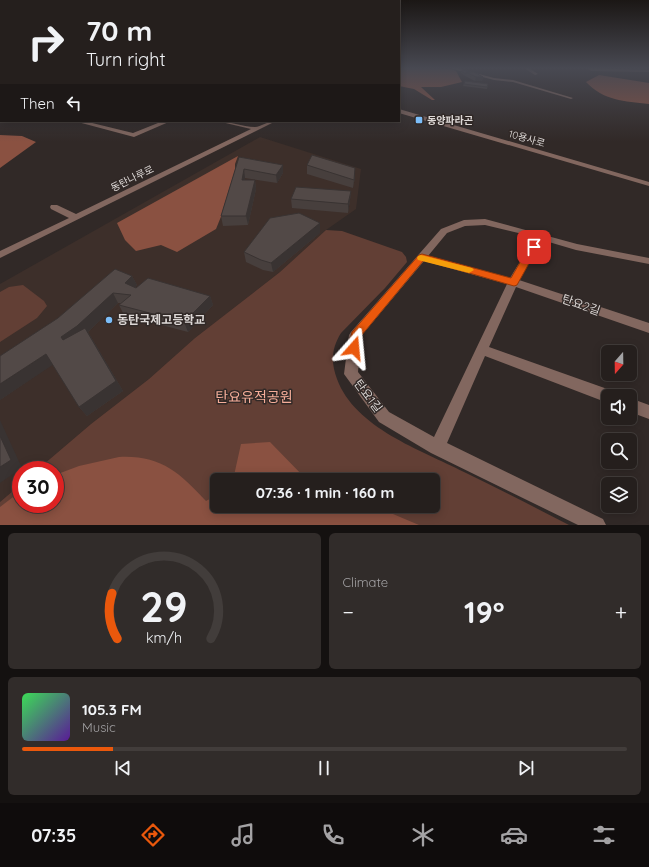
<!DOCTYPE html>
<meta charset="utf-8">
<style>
body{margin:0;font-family:Quicksand,"Noto Sans KR",sans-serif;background:#312c2a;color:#f1f3f6;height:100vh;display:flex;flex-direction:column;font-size:15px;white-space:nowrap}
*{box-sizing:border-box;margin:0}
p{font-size:13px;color:#a3a2a4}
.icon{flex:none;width:22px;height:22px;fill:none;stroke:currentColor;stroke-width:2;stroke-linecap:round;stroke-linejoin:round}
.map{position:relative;height:525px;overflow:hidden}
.details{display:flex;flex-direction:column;gap:8px;padding:8px;background:#141110;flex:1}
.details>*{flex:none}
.top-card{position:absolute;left:0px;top:0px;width:400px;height:122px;box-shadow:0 2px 10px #0003,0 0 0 1px #423d3b;background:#251f1d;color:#f1f3f6;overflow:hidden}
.needle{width:26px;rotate:200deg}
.tools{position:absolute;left:601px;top:345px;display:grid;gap:8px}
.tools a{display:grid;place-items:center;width:36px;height:36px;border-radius:6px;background:#251f1d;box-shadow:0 2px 10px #0003,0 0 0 1px #423d3b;font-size:20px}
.speed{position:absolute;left:12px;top:461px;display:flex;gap:8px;font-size:20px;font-weight:700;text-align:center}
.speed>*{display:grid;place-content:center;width:52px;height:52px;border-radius:50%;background:#251f1d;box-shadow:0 2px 10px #0003,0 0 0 1px #423d3b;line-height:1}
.speed .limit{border:6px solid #d22;background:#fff;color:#111}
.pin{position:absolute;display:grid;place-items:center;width:34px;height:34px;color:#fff;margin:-17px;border-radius:8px;box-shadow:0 2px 6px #0006}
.me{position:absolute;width:44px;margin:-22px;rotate:18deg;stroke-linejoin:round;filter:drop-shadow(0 0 3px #0008)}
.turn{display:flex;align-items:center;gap:14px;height:84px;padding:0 20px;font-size:18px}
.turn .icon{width:52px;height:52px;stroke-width:2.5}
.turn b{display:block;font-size:28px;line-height:34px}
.then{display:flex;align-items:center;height:38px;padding:0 20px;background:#0003;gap:8px;font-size:15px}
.big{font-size:30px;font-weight:700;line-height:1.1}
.details .tile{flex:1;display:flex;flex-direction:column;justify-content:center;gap:6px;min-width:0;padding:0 14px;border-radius:6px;background:#312c2a}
.details .dial{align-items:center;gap:0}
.dial svg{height:104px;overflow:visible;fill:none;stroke:#423d3b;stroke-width:7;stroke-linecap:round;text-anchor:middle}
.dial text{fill:#f1f3f6;stroke:none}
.song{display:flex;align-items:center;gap:12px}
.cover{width:48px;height:48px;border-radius:6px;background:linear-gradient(135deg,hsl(130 70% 55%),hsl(270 70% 35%))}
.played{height:4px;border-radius:2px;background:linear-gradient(90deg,#ea580c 15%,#423d3b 15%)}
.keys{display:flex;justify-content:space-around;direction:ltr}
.heat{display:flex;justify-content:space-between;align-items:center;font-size:22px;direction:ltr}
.details .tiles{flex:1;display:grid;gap:8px;grid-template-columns:1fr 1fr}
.tile:last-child{grid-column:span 2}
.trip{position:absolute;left:210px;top:473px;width:230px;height:40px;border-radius:6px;background:#251f1d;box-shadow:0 2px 10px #0003,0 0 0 1px #423d3b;font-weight:700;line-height:40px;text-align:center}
.dock{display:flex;height:64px;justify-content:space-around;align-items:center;background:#0f0c0c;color:#a3a2a4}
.dock .icon{width:28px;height:28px}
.dock .selected{color:#ea580c}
.dock b{font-size:18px;color:#f1f3f6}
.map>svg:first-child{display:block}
.built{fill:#3d2f2a}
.green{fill:#623f35;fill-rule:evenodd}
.forest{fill:#8a5141}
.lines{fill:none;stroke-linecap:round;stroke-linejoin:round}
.minor{fill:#82675f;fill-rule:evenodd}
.wall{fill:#473f3d}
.shaded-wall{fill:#393332}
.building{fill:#524947;stroke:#393332}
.route{fill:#ea580c;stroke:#983908}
.slow{fill:#f59e0b}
.poi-dot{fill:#7cbef9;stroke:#312927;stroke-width:1.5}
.labels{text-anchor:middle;stroke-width:3;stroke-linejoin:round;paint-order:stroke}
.far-poi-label{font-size:10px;font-weight:bold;fill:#ddd8d6;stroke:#312927;text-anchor:start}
.far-street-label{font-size:10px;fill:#ddd8d6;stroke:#312927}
.street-label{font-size:12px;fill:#ddd8d6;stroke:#312927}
.poi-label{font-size:12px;font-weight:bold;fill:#ddd8d6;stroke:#312927;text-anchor:start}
.near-park-label{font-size:14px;fill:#f5ad99;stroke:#312927}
</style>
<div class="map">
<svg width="649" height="525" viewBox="0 0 649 525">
<rect width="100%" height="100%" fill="#312927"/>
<path class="built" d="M260 137 361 169 356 209 326 230 280 272 195 338 149 379 91 424 37 470H21V484L0 502V284Z"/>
<path class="green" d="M326 230 342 231 402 252 406 257 407 262 385 288 341 333C331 349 331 363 337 379 355 428 421 450 464 472 499 489 534 507 569 525H0V502L21 484V504H55V470H37L91 424 149 379 195 338 280 272ZM217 480H433V506H217Z
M23 285 44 301 47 306 37 318 0 342V292L9 287Z"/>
<path class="forest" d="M399 68 451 69 456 71 462 82 441 87H421L435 100H432L414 89 399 86Z
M599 75 649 83V104C624 101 604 101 586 82Z
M0 135 22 136 36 142 0 168Z
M238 156 235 164V182L216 229 177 252 161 245 136 251 125 240 117 223Z
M270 442 307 480H233L241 444Z
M119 457C160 455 179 472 206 501L217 495V506H374L419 525H0V507L21 491V504H55V475L79 466Z"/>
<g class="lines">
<path class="minor" d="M449 68H457L494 78 513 80 573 98 571 99 513 82 494 80Z
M524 68H529L538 74 535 75Z
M587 68 649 70V72L591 71Z
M399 109 649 182V186L399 113Z
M74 121H84L133 133 163 121H171L134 137Z
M217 121C230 121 242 127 255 127 261 127 267 121 276 121L0 258V251L69 218 51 209 50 207 51 205H57L76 214 251 129Z
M485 219 577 244 649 258V264L576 250 542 240 519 280 649 323V333L516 287 489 347 613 391 615 396H608V403L485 356 447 443 603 519 606 525H578L431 453 379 422 344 374 349 335 351 332 441 229 464 220ZM485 225 535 237 510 278 428 256 447 233 465 226ZM424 261 507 284 434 437 389 412 358 372 361 336Z
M630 398 649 405V419L630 412Z"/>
</g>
<path class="wall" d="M461 71 470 72 483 77 482 81H475L465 76 461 73Z
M465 81 488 84 487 89 463 86Z
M239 157 283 165V173L277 183 245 178V180H255L256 189 248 225 223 226 221 216Z
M307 165 355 177 353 188 307 174Z
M351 191 350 200 348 213 292 208 291 199Z
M320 233 273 272 263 270 246 262 244 252Z
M132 276 137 285 135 287 210 296 213 305 188 332 124 315 119 305 121 303H118L88 332 123 391 87 416 79 407 53 364 0 400 58 318Z"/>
<path class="shaded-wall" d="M476 77H483L482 81H475Z
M283 165V173L277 183 276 175Z
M355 168V177L353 188 354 180Z
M244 169 245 178 244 189 242 180Z
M255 180 256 189 248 225 246 216Z
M351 191 350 200 348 213V204Z
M320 223V233L273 272 271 263Z
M132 276 137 285 130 293 125 283Z
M113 293 118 303 88 332 123 391 87 416 79 407 61 337Z
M210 296 213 305 188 332 184 322Z
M46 354 54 364 0 400V384Z
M0 420 22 468 0 483Z"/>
<path class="building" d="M467 70 470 72H466V74L461 71Z
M466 72H474L483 77H476Z
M465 81 488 84 487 87 464 84Z
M312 155 355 168 354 180 307 165Z
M239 157 283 165 276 175 244 169 242 180H255L246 216H221Z
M296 187 351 191 348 204 291 199Z
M299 213 320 223 271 263 261 260 244 252 270 218Z
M115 269 132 276 125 283 136 288 148 278 210 296 184 322 119 305 131 295 113 293 77 326 61 337 63 340 85 328 116 381 79 407 46 354 0 384V356L58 318Z
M0 436 11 460 0 467Z"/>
<linearGradient id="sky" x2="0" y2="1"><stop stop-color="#1b1715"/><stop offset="0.48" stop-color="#484952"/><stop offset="1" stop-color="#484952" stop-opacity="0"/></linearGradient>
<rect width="649" height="142" fill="url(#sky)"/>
<path class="route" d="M530 245H534L538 247 517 285 514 286 424 260 361 336 358 351 354 353 350 351 348 348 352 332 419 255 422 254 511 278Z"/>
<path class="slow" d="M421 255 472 268 474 270 469 273 418 260 417 258 418 256Z"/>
<g class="poi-dot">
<rect x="415" y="116" width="8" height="8" rx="2"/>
<circle cx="109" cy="320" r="4"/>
</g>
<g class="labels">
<g class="far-poi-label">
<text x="427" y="124">동양파라곤</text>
</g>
<g class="far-street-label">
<text transform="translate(527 138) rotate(16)" y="4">10용사로</text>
<text transform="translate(132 178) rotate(-26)" y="4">동탄나루로</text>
</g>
<g class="street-label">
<text transform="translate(581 305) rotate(19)" y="4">탄요2길</text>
<text transform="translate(368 396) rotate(53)" y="4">탄요1길</text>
</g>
<g class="poi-label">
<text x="117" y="324">동탄국제고등학교</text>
</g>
<g class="near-park-label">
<text x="254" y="402">탄요유적공원</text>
</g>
</g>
</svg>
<div class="tools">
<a><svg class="needle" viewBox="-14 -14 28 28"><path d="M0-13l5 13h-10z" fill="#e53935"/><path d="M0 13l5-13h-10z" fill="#a3a2a4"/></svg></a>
<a><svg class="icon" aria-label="sound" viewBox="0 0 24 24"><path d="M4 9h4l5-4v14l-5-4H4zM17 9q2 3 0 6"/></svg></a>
<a><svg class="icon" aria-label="search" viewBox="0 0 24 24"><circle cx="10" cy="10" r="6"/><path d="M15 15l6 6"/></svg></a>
<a><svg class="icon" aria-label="layers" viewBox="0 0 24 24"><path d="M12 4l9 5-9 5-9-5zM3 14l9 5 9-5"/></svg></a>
</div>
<div class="speed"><div class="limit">30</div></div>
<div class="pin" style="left:534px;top:247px;background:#d93025"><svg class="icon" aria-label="arrive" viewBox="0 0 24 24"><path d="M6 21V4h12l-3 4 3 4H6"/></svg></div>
<svg class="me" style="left:354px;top:348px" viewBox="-20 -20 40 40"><path d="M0-17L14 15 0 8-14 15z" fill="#ea580c" stroke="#fff" stroke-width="4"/></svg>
<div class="trip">07:36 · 1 min · 160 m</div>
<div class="top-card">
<div class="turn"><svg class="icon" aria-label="right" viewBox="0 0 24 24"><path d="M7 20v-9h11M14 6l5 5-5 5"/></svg><div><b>70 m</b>Turn right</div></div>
<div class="then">Then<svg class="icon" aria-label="left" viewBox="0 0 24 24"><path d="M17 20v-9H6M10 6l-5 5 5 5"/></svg></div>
</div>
</div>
<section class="details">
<div class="tiles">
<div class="tile dial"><svg viewBox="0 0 100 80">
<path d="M14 69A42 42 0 1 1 86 69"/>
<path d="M14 69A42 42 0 0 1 10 34" stroke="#ea580c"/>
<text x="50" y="56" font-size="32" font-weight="700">29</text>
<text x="50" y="72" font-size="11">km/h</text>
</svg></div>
<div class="tile"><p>Climate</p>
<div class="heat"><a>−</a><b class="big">19°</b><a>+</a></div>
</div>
<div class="tile">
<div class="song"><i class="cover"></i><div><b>105.3 FM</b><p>Music</p></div></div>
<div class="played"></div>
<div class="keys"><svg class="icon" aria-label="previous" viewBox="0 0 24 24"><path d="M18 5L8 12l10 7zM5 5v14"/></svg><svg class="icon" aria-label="pause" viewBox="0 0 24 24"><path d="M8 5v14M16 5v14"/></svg><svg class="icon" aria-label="next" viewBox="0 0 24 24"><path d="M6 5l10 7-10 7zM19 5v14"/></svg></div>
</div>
</div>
</section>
<nav class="dock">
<b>07:35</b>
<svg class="icon selected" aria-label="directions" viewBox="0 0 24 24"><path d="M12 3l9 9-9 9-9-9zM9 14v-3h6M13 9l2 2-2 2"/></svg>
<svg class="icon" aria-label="music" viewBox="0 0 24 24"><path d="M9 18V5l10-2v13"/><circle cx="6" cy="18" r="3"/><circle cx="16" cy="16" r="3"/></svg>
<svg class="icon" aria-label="phone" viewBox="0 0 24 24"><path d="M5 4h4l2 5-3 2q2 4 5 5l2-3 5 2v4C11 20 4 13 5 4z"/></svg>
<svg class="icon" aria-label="climate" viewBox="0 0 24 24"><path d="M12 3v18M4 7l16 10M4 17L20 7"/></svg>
<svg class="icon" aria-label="car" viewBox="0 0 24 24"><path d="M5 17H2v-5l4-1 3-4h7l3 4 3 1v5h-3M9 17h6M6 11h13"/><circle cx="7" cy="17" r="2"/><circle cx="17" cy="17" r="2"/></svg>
<svg class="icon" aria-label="filters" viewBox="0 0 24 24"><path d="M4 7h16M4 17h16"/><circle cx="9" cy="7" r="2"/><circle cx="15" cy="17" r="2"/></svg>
</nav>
